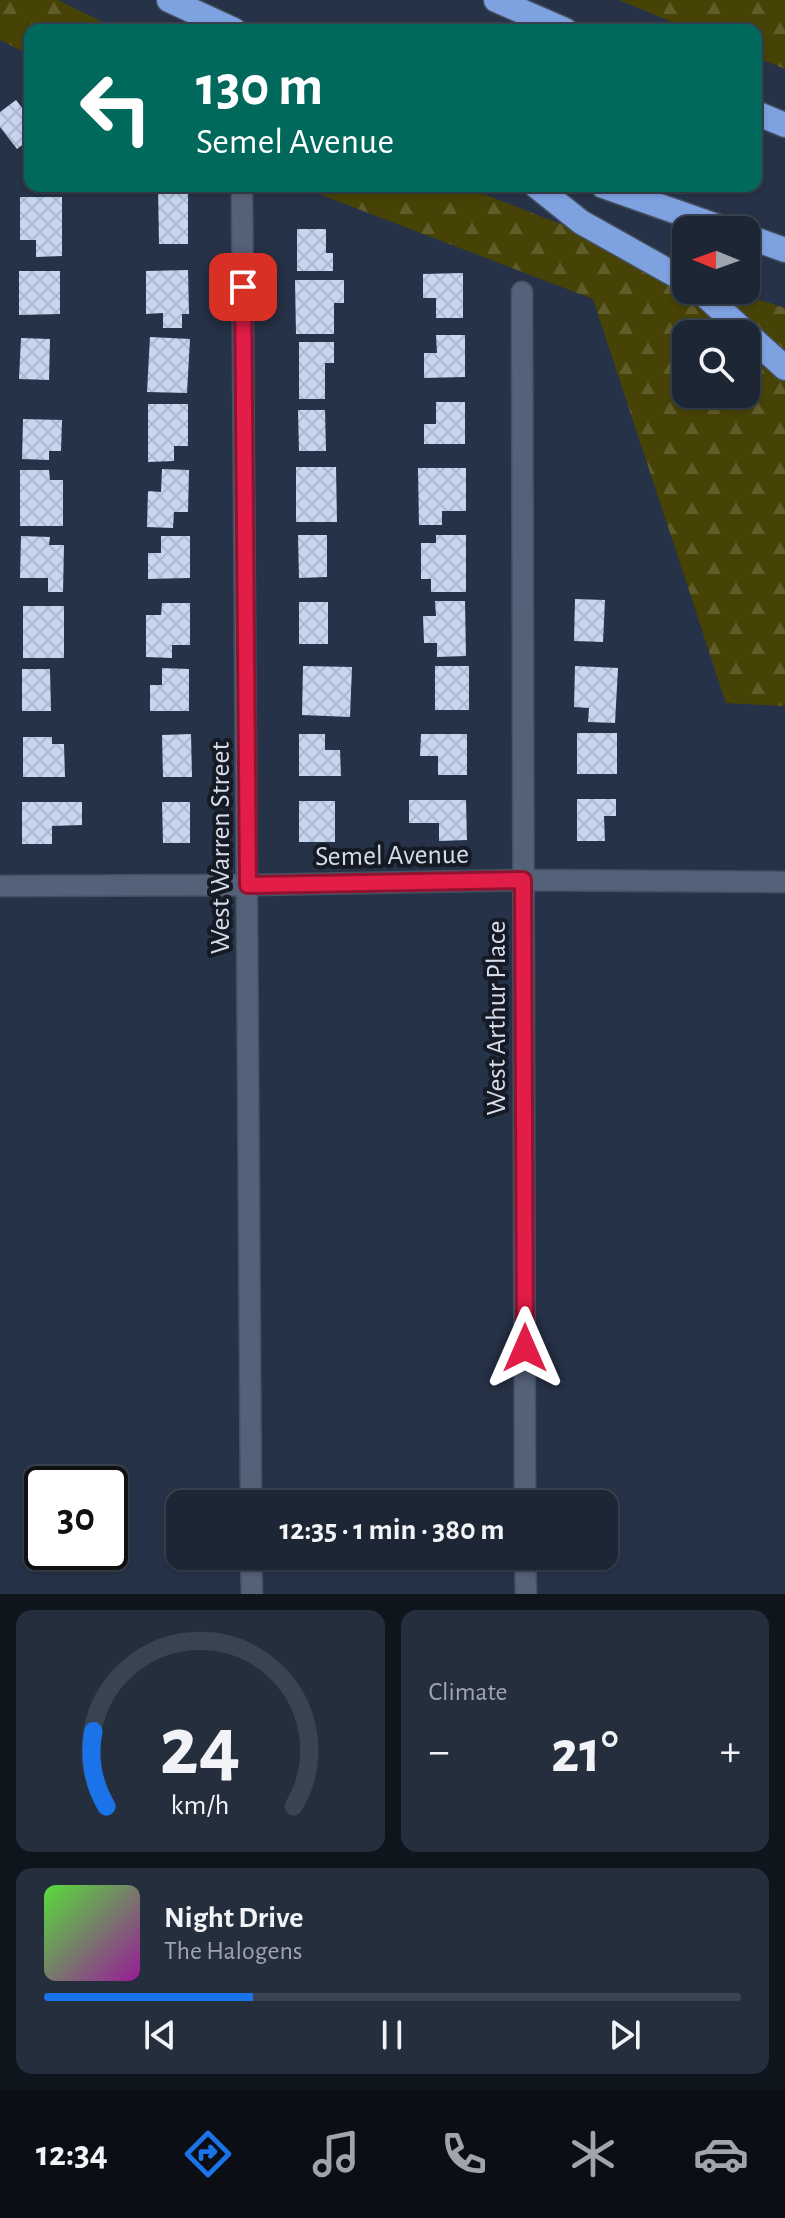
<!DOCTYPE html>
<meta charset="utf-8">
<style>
body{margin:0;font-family:"Alegreya Sans",sans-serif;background:#252e3d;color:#f1f3f6;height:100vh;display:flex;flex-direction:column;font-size:30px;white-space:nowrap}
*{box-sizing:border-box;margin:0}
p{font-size:26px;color:#a0a5ad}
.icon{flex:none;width:44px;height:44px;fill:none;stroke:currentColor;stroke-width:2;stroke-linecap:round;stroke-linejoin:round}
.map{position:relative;height:1594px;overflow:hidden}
.panel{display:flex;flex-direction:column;gap:16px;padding:16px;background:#0f151d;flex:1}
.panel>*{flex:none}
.guide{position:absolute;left:24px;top:24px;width:738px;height:168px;border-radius:16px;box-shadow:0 2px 6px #0004,0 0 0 2px #3a4350;background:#00695c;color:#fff;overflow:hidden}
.needle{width:52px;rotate:271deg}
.buttons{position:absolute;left:672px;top:216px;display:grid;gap:16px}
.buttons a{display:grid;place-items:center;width:88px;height:88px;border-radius:16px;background:#1c2635;box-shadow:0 2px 6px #0004,0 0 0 2px #3a4350;font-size:40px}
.speed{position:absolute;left:24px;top:1466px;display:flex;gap:16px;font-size:40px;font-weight:700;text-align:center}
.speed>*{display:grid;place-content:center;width:104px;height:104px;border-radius:50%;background:#1c2635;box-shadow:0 2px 6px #0004,0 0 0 2px #3a4350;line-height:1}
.speed .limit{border:4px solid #111;border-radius:12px;background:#fff;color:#111}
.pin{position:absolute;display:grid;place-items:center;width:68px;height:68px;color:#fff;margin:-34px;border-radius:16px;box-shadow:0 4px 12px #0006}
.me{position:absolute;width:88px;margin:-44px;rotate:0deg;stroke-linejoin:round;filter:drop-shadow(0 0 6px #0008)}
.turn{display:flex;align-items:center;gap:28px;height:168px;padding:0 40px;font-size:36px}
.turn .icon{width:104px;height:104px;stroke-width:2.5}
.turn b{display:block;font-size:56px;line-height:68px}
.big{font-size:60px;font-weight:600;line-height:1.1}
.panel .card{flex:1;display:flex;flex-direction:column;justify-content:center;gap:12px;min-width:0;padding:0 28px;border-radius:16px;background:#252e3d}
.panel .dial{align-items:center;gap:0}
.dial svg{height:208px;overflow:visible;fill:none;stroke:#3a4350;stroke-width:7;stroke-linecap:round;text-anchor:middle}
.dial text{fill:#f1f3f6;stroke:none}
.song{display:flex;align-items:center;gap:24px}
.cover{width:96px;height:96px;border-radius:12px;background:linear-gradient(135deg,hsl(110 70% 55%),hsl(300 70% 35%))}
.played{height:8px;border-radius:4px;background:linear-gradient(90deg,#1a73e8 30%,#3a4350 30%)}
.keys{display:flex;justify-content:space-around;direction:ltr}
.heat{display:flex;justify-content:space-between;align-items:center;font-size:44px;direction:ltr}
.panel .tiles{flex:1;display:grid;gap:16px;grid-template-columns:1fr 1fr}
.card:last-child{grid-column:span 2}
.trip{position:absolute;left:166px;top:1490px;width:452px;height:80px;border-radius:16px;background:#1c2635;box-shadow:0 2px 6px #0004,0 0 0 2px #3a4350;font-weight:600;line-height:80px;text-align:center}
.menu{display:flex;height:128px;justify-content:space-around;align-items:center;background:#0b0f15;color:#a0a5ad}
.menu .icon{width:56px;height:56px}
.menu .on{color:#1a73e8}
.menu b{font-size:36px;color:#f1f3f6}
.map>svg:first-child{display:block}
.forest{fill:url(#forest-firs);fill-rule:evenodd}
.building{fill:url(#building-cross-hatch)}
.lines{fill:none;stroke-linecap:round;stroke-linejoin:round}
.street-casing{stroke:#465062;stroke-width:23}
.highway-casing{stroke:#465062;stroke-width:27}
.street{stroke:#546179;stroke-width:20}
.highway{stroke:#7ea1e0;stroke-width:24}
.route-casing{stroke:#92132f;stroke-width:20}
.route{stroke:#e11d48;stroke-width:14}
.labels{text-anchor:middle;stroke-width:8;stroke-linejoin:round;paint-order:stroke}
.street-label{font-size:28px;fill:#d4dce9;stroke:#151a24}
</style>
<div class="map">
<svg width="785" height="1594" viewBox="0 0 785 1594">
<defs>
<pattern id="forest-firs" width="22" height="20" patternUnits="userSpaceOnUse" patternTransform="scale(2)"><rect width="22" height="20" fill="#474206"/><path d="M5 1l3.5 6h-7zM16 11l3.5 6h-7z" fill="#615d2a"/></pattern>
<pattern id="building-cross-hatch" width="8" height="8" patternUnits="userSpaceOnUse" patternTransform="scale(2)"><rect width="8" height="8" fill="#c6d5f0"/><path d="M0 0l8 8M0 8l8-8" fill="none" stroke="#abb8ce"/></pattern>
</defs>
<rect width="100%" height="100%" fill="#263247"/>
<path class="forest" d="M0 0H58L119 30H30V55L0 40Z
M619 0H785V69L756 57V30H691Z
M298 186H463L686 273V290H729L785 308V706L726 703 593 299ZM686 334H746V394H686Z"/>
<path class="building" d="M16 100 30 118V139L17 149 0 127V112Z
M158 186H188V244H159Z
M20 197H62V256L36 257V240H20Z
M297 229H326V253H333V271H297Z
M188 270 189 314H182V328H163V313L146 314V271Z
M19 271H60V314L19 315Z
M463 273V318H436V298H423V274Z
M295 280H344V303H334V334H296Z
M436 335H465V377L424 378V353H437Z
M150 337 190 339 187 393 147 392Z
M21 338 50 339 49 380 19 379Z
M299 342H334V363H325V399H299Z
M436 402H465V444H424V424H436Z
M148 404H188V446H174V461L148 462Z
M298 410H325L326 451H299Z
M23 419 62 420 61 451H49V460L22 459Z
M296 467H336L337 522H296Z
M418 468H466V511H442V525H419Z
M162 469 189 470 188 512H174L173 528 147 527 148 491 161 492Z
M20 470H49L50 480H63V526H20Z
M298 535H327V577L299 578Z
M436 535H466V592H431V579H421V543H436Z
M21 536 50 537 49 545H64L63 592H48V578H20Z
M161 536H190V578L148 579V553H161Z
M575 599 605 600 603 642 574 641Z
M435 601H465L466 656 437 657V643H424L423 616H436Z
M299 602H328V644H299Z
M162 603H190V645H172V658L146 657V615H161Z
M23 606H64V658H23Z
M303 666 352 667 350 717 302 715Z
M435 666H469V710H435Z
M575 666 618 668 615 723 588 722 589 708 574 707Z
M162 668 189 669V711H150V685H162Z
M22 669H50L51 711H22Z
M577 733H617V774H577Z
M191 734 192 777H163L162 735Z
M299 734H325V750H340L341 776H299Z
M421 734H467V775H438V756H420Z
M23 737H52V744H64L65 777H23Z
M577 799H616V816H604L605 841H577Z
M409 800H466L467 840 439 841V823H409Z
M299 801H335V842H299Z
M22 802H82V825L52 826V844H22Z
M162 802H190V843H163Z"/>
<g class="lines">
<defs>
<path id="street" d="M242 192 251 1504
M522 292 525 1504
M0 886 248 885 523 880 785 882
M251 1556 252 1594
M525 1556 526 1594"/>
<path id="highway" d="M169 0 234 30
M496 0 565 30
M756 113 785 125
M536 186 581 222 686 281
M603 186 728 230
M746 236 785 250
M699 290 785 368"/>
</defs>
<use href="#street" class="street-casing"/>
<use href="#highway" class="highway-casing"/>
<use href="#street" class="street"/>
<use href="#highway" class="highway"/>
</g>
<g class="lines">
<defs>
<path id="route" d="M243 287 248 885 523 880 525 1348"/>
</defs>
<use href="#route" class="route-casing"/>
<use href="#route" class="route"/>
</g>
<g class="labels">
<g class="street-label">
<text transform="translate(219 848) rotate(-90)" y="10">West Warren Street</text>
<text transform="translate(392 854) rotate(-1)" y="10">Semel Avenue</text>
<text transform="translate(495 1018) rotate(-90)" y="10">West Arthur Place</text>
</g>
</g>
</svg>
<div class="buttons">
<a><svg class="needle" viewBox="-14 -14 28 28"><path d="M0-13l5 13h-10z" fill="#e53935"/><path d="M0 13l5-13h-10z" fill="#a0a5ad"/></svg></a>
<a><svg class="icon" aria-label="search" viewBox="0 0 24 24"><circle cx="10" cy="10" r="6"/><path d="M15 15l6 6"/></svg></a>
</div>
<div class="speed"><div class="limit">30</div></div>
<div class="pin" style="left:243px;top:287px;background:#d93025"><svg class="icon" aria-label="arrive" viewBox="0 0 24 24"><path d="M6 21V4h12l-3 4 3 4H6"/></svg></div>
<svg class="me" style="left:525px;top:1348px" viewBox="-20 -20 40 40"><path d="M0-17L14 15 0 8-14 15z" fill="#e11d48" stroke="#fff" stroke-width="4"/></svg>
<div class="trip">12:35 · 1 min · 380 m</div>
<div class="guide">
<div class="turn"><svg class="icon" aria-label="left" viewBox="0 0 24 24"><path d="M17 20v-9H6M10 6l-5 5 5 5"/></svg><div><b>130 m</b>Semel Avenue</div></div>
</div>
</div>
<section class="panel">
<div class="tiles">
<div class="card dial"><svg viewBox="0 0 100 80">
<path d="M14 69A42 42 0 1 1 86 69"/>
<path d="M14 69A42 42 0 0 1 9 40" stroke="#1a73e8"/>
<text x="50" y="56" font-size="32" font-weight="700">24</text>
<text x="50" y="72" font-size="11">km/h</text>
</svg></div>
<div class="card"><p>Climate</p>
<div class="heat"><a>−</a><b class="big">21°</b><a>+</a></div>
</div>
<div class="card">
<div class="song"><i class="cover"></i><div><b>Night Drive</b><p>The Halogens</p></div></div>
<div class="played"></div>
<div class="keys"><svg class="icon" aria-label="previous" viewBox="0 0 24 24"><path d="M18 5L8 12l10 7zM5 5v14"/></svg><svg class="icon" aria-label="pause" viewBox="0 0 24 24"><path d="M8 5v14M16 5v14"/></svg><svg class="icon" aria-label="next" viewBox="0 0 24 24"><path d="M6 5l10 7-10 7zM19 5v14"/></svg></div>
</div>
</div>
</section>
<nav class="menu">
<b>12:34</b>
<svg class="icon on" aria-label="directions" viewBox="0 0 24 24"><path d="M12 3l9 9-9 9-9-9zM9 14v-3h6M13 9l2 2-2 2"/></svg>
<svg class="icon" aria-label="music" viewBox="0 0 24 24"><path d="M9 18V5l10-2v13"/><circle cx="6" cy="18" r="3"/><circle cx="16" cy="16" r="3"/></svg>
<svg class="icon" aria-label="phone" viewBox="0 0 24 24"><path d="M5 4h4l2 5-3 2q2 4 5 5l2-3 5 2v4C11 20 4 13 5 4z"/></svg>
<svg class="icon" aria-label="climate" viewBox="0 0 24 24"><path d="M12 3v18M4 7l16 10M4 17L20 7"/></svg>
<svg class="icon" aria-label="car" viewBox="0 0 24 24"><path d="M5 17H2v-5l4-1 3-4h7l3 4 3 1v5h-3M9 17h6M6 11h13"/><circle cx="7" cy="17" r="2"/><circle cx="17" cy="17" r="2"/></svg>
</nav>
